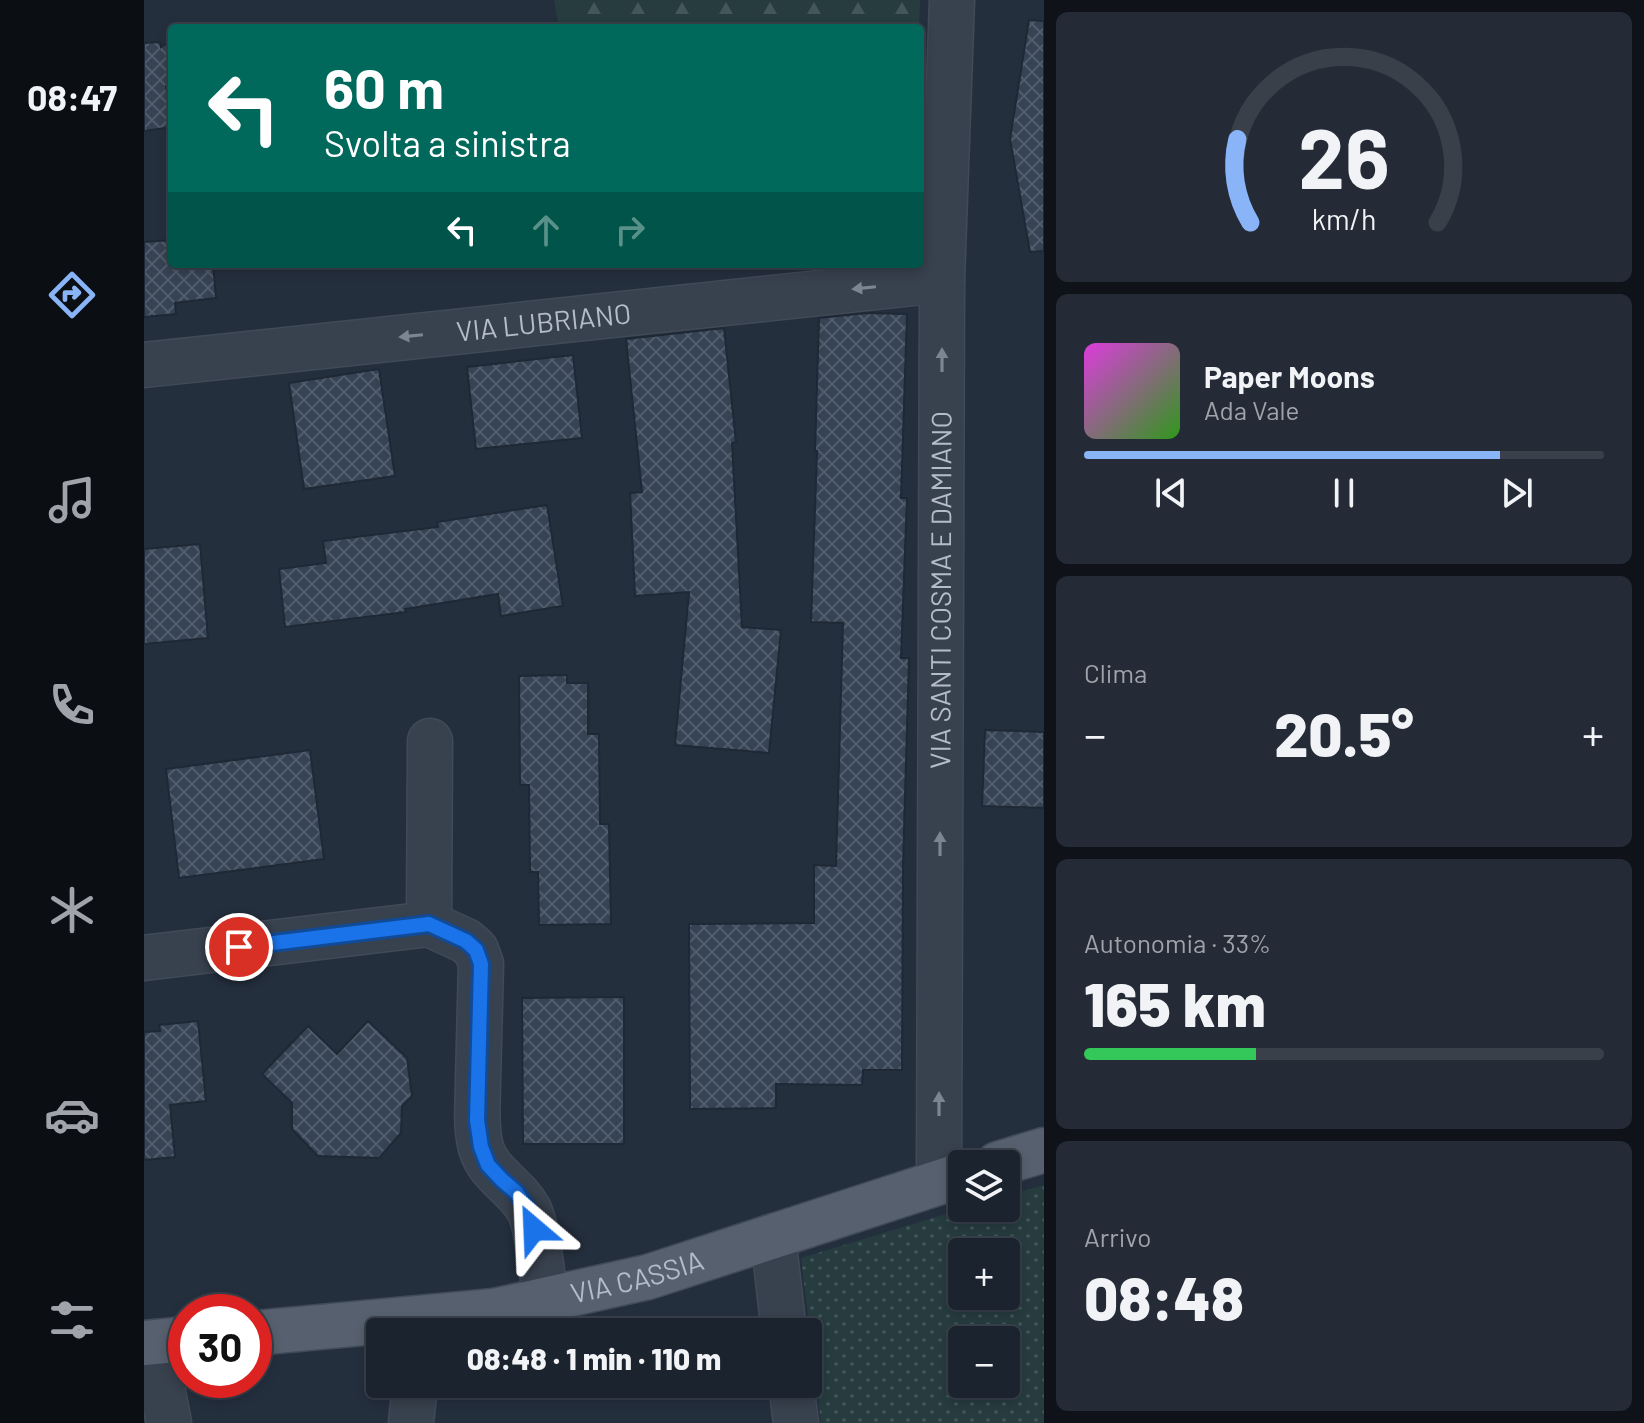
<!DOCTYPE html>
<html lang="it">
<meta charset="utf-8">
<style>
body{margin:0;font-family:Barlow,sans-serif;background:#242b36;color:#f1f3f6;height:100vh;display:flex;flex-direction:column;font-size:30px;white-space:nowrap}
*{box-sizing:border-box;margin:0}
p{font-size:26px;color:#a0a4aa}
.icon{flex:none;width:44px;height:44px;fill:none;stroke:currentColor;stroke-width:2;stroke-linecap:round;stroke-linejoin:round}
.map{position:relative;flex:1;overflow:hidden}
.drawer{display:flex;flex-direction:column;gap:12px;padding:12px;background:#0f1319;width:600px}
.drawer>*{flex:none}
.banner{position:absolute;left:24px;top:24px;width:756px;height:244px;border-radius:8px;box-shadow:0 4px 12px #0003,0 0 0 2px #39404a;background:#00695c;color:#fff;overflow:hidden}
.buttons{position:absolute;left:804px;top:1150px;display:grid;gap:16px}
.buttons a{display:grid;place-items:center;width:72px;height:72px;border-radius:8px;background:#1b232e;box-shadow:0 4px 12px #0003,0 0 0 2px #39404a;font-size:40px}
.speed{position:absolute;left:24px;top:1294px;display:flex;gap:16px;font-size:40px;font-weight:700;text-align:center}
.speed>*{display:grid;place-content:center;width:104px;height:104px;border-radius:50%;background:#1b232e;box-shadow:0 4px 12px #0003,0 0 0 2px #39404a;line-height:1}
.speed .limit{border:12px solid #d22;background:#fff;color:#111}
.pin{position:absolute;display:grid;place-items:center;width:68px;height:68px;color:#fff;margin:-34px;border:4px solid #fff;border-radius:50%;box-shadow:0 2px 8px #0007}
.me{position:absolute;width:88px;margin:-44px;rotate:334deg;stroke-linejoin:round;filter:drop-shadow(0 0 6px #0008)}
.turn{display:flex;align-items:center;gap:28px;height:168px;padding:0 24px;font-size:36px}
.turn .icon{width:104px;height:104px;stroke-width:2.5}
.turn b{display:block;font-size:56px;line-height:68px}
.lanes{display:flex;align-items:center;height:76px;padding:0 24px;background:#0003;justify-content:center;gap:40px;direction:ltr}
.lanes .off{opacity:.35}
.big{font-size:60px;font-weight:800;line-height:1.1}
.drawer .tile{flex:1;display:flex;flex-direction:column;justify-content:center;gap:12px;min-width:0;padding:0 28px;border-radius:12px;background:#242b36}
.drawer .dial{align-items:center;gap:0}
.dial svg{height:208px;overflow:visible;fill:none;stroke:#39404a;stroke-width:7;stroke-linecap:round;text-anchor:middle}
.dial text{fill:#f1f3f6;stroke:none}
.song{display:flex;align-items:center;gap:24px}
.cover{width:96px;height:96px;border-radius:12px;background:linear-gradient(135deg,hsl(300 70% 55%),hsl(110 70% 35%))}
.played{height:8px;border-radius:4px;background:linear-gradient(90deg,#8ab4f8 80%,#39404a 80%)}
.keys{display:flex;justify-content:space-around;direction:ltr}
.heat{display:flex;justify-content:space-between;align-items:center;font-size:44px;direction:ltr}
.charge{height:12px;border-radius:6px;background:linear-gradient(90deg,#34c759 33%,#39404a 0)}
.trip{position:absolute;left:222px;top:1318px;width:456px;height:80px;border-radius:8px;background:#1b232e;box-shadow:0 4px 12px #0003,0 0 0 2px #39404a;font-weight:800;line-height:80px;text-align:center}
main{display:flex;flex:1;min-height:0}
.tab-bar{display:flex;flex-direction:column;width:144px;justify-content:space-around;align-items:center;background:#0b0e12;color:#a0a4aa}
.tab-bar .icon{width:56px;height:56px}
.tab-bar .current{color:#8ab4f8}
.tab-bar b{font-size:36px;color:#f1f3f6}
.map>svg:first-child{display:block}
.forest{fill:url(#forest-firs)}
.park{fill:url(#park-dots);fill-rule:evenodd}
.building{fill:url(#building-cross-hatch);stroke:#1f2835;stroke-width:2}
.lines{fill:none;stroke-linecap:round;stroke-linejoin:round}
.minor-casing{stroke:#414a57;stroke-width:47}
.major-casing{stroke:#414a57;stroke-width:47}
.minor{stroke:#38414e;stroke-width:44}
.major{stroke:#56606e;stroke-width:44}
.oneway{fill:#7c8592}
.route-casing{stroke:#114b97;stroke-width:20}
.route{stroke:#1a73e8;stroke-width:14}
.labels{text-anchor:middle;stroke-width:8;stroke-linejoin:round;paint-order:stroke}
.street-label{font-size:28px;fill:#b4bcc9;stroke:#1d2633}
</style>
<main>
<nav class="tab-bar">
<b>08:47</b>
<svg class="icon current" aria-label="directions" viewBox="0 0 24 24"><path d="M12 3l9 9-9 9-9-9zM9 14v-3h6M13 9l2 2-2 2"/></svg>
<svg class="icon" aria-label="music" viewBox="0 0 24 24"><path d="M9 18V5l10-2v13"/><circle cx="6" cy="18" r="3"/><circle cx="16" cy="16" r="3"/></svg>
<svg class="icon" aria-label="phone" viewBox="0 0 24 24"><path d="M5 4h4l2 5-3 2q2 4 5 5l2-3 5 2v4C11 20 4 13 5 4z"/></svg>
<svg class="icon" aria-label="climate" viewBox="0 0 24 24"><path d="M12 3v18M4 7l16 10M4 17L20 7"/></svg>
<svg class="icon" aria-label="car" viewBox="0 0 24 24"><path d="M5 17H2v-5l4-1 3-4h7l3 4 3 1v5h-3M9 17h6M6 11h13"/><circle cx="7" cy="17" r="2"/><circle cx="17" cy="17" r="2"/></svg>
<svg class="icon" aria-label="filters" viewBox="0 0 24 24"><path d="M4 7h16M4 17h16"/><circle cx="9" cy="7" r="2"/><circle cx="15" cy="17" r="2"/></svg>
</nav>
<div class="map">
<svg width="900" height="1423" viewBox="0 0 900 1423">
<defs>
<pattern id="forest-firs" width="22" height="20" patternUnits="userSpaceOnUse" patternTransform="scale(2)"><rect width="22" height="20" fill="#263c3f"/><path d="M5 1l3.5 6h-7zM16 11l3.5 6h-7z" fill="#435659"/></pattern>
<pattern id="park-dots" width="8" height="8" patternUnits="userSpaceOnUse" patternTransform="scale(2)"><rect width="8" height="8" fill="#263c3f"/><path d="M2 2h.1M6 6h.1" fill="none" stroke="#435659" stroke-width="1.8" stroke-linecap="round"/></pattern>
<pattern id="building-cross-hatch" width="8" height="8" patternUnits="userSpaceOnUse" patternTransform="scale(2)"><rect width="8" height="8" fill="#364354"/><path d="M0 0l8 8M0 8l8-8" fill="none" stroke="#515c6b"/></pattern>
</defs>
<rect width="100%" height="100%" fill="#242f3e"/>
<path class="forest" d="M410 0H776L775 28H415Z"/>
<path class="park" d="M900 1185V1423H677L657 1258 822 1208H862V1196ZM818 1252H862V1296H818ZM818 1340H862V1384H818Z"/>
<path class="building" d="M885 20 900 21V251L886 252 866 139Z
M28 40V83L22 86 28 127 0 131V43L16 42 17 47Z
M28 240V264H69L72 298 31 303 32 314 0 317V242Z
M723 313 763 314 757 498H763L757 658H765L759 866 758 1070H719L718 1085 632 1084V1108L546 1109 545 924 670 923V865L692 866 699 623 667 622 673 451H671L675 318Z
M580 328 592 442 588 443 598 627 637 630 625 753 531 745 545 592 491 596 486 493 498 492 482 339Z
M429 355 438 438 332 449 323 367Z
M235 369 251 476 160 489 145 383Z
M403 505 419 606 357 616 354 594 261 609 262 612 141 627 135 569 182 563 179 541 294 527 293 522Z
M56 544 64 638 0 644V549Z
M423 675V683H444V734H455L456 824H465L467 924 395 925 394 872H386L385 785H376L375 676Z
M841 730 900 732V808L838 806Z
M166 750 180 859 35 878 22 769Z
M480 997V1144H379L378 998Z
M54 1021 62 1101 26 1105 31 1157 0 1160V1032L16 1031 15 1025Z
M224 1021 263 1058 268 1096 258 1106 257 1133 235 1158 174 1156 148 1129V1103L118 1074 164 1026 193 1054Z"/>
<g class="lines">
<defs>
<g id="minor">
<path id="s1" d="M0 365 798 280"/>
<path d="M285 924 322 941 332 950 337 964C336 1003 335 1042 334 1081 334 1102 331 1126 337 1148 345 1175 372 1186 385 1210 394 1228 398 1277 402 1300"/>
<path d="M0 958 285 924 286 741"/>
<path id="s2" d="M795 1182 798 280 808 0"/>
<path d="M629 1236 640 1332"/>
<path d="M9 1342 25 1423"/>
<path d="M647 1384 652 1423"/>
<path d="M267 1423 271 1384"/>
</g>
<g id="major">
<path d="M854 1164 900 1150"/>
<path id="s3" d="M110 1333 350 1311 504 1277 818 1175"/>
<path d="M0 1343 42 1339"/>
</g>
</defs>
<use href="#minor" class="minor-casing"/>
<use href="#major" class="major-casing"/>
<use href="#minor" class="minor"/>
<use href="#major" class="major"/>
</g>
<defs><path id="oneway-solid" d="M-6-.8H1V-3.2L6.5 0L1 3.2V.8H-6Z" transform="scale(2)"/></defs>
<g class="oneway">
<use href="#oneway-solid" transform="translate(720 288) rotate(174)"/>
<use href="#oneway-solid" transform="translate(267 336) rotate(174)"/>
<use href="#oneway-solid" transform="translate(798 360) rotate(-90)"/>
<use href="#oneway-solid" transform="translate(796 844) rotate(-90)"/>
<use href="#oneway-solid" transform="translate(795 1104) rotate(-90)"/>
</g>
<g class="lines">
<defs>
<path id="route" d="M95 947 285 924 322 941 332 950 337 964 333 1120 337 1147 344 1165 358 1180 372 1192 385 1211 390 1229"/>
</defs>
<use href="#route" class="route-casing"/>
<use href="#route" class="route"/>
</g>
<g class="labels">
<g class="street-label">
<text dy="10" stroke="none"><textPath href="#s1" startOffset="402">VIA LUBRIANO</textPath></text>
<text dy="10" stroke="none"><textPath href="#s2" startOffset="592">VIA SANTI COSMA E DAMIANO</textPath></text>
<text dy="10" stroke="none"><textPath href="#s3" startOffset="388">VIA CASSIA</textPath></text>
</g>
</g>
</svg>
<div class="buttons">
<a><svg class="icon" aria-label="layers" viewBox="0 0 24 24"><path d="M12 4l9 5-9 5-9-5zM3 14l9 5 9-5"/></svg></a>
<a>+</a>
<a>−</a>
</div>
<div class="speed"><div class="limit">30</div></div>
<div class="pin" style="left:95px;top:947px;background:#d93025"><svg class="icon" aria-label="arrive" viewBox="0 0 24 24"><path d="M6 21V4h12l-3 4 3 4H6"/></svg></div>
<svg class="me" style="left:390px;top:1229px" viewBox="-20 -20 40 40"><path d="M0-17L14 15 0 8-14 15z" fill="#1a73e8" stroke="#fff" stroke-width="4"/></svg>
<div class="trip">08:48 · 1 min · 110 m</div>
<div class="banner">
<div class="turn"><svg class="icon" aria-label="left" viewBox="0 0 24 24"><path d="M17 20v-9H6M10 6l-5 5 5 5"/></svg><div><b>60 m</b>Svolta a sinistra</div></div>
<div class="lanes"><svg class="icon" aria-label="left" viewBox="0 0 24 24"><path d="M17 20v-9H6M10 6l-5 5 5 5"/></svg><svg class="icon off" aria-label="ahead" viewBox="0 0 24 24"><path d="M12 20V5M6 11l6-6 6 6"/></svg><svg class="icon off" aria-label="right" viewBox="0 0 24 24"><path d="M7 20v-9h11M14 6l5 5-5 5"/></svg></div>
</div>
</div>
<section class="drawer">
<div class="tile dial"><svg viewBox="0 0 100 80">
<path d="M14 69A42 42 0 1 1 86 69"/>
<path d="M14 69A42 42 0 0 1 9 37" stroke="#8ab4f8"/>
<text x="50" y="56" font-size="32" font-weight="700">26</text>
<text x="50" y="72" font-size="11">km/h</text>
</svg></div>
<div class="tile">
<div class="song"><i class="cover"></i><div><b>Paper Moons</b><p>Ada Vale</p></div></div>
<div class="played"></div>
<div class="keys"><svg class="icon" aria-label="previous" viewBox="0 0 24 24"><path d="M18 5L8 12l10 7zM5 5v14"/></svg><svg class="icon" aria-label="pause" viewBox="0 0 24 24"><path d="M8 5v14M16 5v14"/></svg><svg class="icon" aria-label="next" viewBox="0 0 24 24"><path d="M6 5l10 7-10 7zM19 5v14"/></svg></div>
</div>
<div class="tile"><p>Clima</p>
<div class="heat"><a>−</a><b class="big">20.5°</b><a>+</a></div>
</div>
<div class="tile"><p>Autonomia · 33%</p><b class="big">165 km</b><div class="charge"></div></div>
<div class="tile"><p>Arrivo</p><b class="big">08:48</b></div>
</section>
</main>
